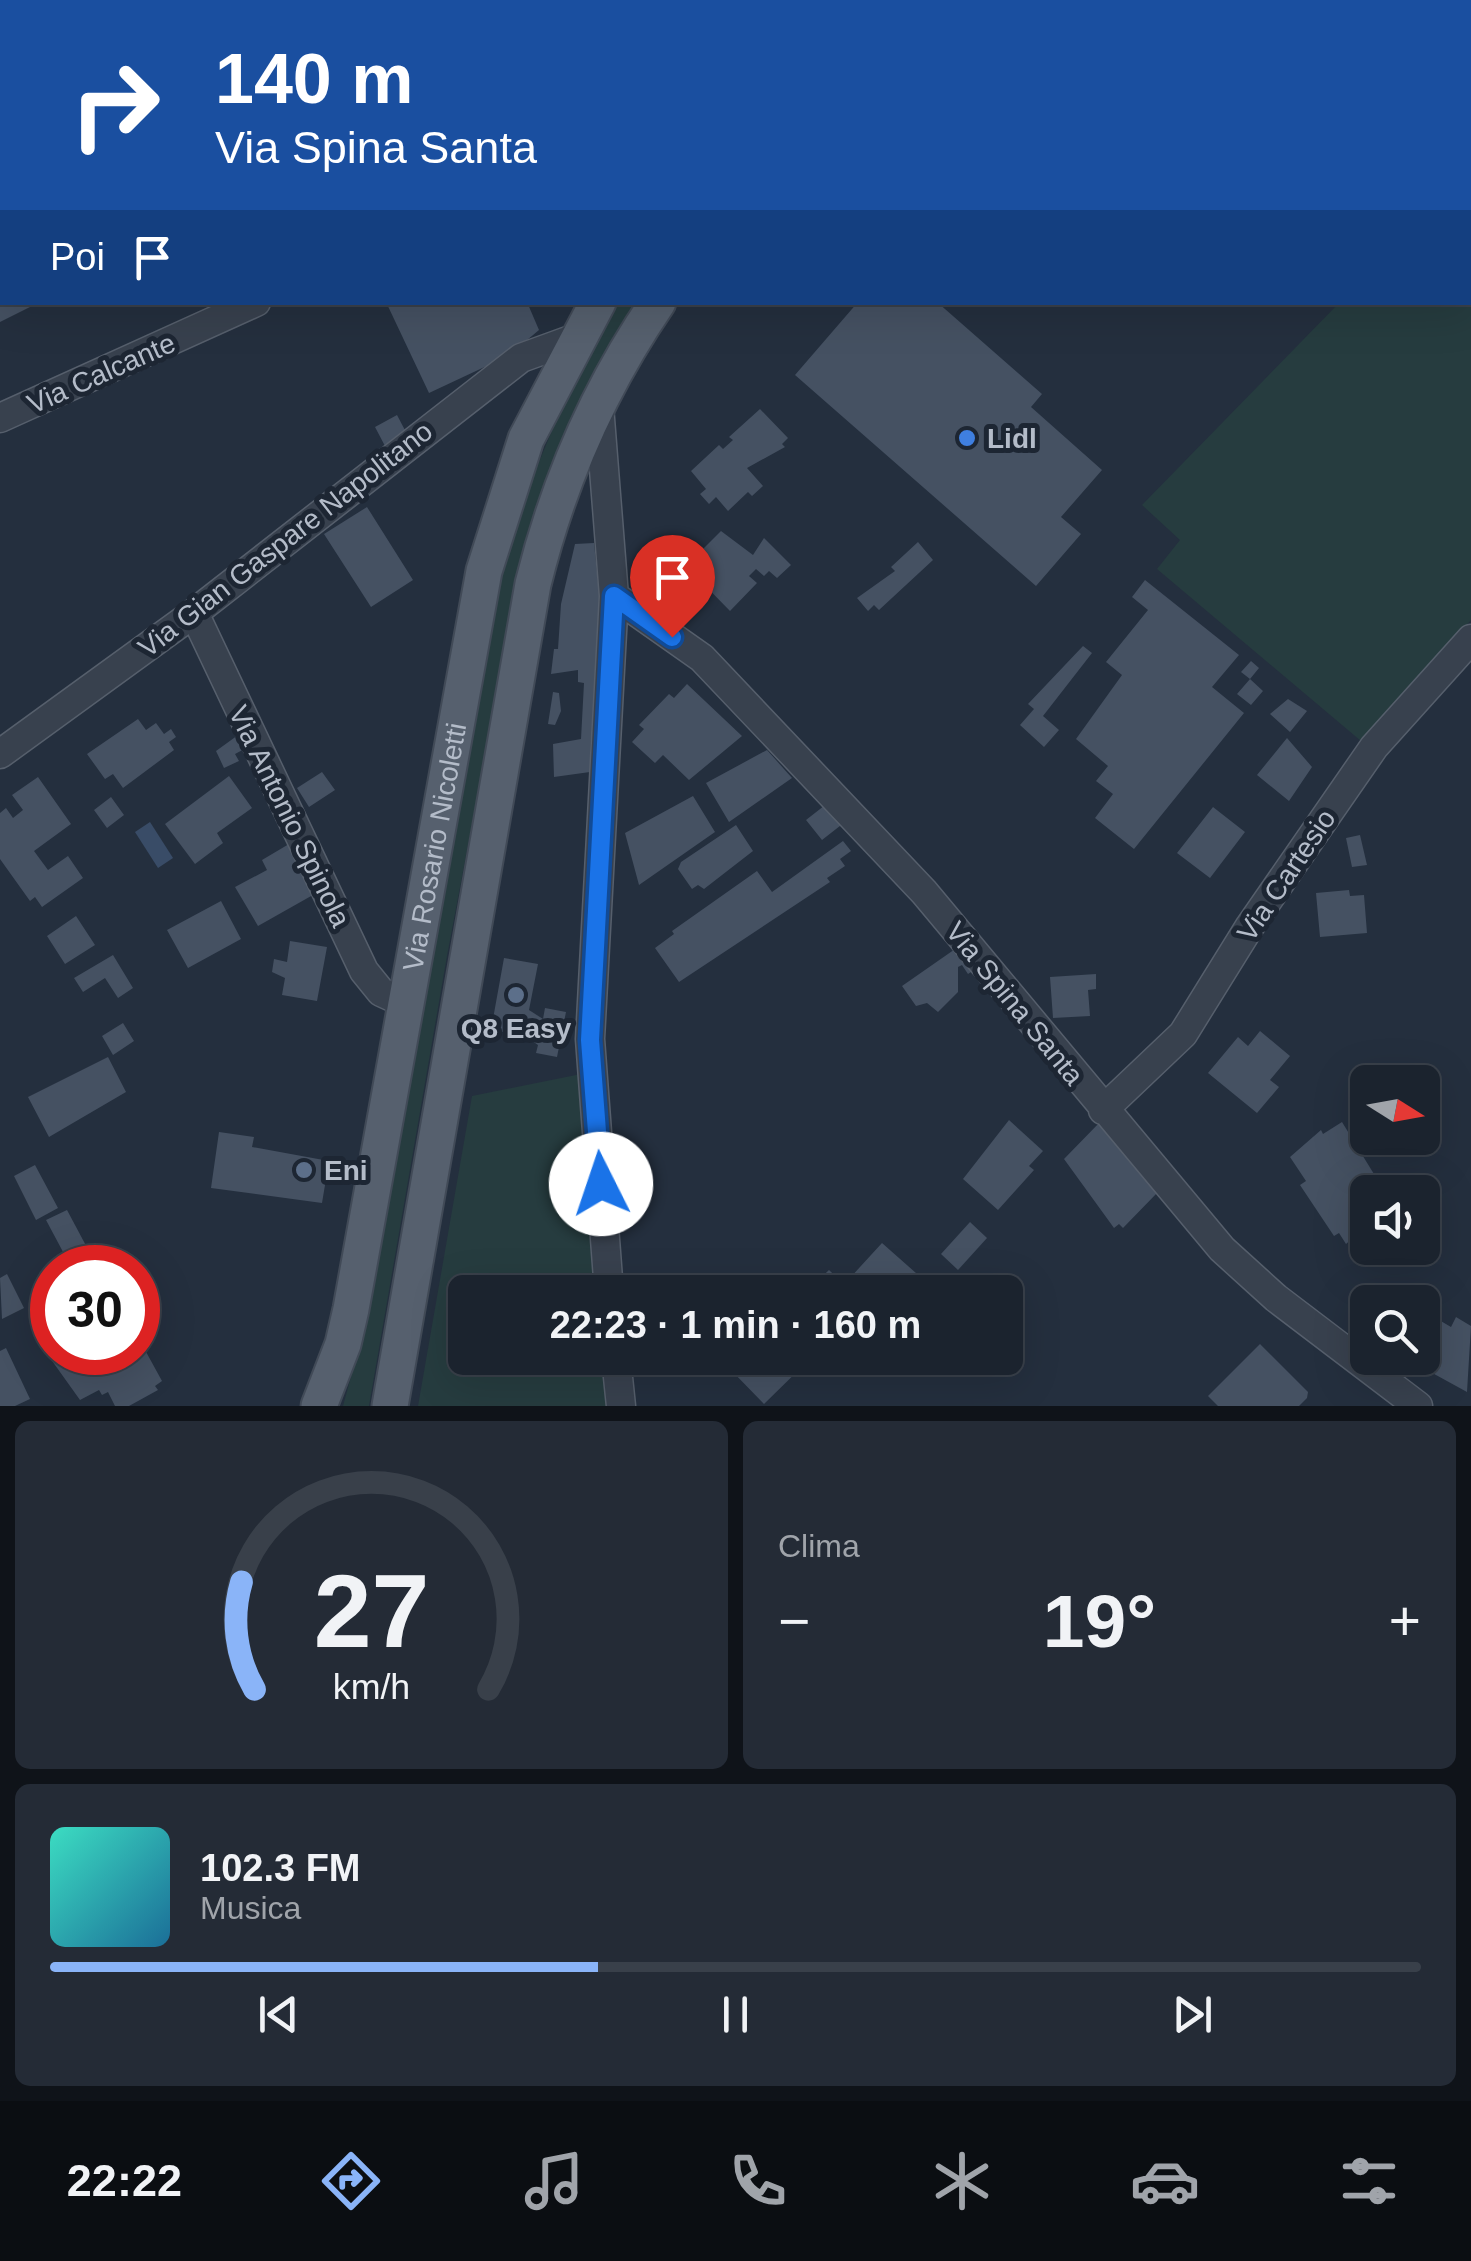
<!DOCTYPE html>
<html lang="it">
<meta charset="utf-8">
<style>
body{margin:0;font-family:Arial,sans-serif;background:#242b36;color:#f1f3f6;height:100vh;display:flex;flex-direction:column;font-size:38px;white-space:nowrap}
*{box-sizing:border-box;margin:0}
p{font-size:32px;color:#a0a4aa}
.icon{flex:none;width:55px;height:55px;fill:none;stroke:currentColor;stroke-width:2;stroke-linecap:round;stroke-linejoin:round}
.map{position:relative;height:1406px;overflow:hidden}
.panel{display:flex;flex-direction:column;gap:15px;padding:15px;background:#0f1319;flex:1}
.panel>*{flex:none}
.hud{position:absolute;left:0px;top:0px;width:1472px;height:305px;box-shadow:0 10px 40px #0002,0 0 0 2px #39404a;background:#1a4fa0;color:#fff;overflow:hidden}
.needle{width:65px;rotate:101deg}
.tools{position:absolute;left:1350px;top:1065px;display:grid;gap:20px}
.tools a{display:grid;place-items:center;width:90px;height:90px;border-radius:15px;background:#1b232e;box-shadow:0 10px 40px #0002,0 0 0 2px #39404a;font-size:50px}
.speed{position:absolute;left:30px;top:1245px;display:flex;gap:20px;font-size:50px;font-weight:700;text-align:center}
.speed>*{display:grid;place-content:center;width:130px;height:130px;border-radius:50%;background:#1b232e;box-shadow:0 10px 40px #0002,0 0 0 2px #39404a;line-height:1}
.speed .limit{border:15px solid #d22;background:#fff;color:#111}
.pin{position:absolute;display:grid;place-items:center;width:85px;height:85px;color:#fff;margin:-102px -42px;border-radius:50% 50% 50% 0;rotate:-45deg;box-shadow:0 0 10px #0007}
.pin .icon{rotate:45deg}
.me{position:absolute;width:110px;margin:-55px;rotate:356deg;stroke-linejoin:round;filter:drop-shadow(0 0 8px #0008)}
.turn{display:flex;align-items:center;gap:35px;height:210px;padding:0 50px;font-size:45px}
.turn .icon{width:130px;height:130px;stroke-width:2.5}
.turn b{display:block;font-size:70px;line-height:85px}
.then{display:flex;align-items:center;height:95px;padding:0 50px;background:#0003;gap:20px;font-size:38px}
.big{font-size:75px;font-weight:800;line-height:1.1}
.panel .card{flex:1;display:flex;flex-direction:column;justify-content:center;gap:15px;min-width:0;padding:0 35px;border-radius:15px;background:#242b36}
.panel .dial{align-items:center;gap:0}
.dial svg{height:260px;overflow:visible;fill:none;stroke:#39404a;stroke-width:7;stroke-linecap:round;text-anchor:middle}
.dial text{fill:#f1f3f6;stroke:none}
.song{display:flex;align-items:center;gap:30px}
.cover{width:120px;height:120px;border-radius:15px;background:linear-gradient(135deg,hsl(170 70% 55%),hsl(200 70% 35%))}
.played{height:10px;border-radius:5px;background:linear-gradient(90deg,#8ab4f8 40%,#39404a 40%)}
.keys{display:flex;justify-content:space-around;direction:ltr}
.heat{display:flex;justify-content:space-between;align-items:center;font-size:55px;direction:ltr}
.panel .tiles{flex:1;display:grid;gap:15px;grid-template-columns:1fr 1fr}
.card:last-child{grid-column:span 2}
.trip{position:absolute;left:448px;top:1275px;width:575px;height:100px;border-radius:15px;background:#1b232e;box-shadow:0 10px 40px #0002,0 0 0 2px #39404a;font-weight:800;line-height:100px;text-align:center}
.tab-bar{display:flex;height:160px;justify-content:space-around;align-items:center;background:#0b0e12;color:#a0a4aa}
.tab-bar .icon{width:70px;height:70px}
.tab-bar .current{color:#8ab4f8}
.tab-bar b{font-size:45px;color:#f1f3f6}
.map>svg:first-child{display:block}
.green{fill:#263c3f}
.water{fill:#394c67}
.building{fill:#455162}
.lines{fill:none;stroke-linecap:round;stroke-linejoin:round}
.minor-casing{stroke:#565f6c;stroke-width:31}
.major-casing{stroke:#414a57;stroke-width:39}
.minor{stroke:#38414e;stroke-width:28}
.major{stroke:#56606e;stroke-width:35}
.route-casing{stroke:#114b97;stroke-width:25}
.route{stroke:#1a73e8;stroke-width:18}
.shop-dot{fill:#3f7fe0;stroke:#1d2633;stroke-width:4}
.service-dot{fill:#5c6f8a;stroke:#1d2633;stroke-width:4}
.labels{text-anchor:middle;stroke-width:10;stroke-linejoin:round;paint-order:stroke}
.street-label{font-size:28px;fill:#b4bcc9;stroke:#1d2633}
.poi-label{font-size:28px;font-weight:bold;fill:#b4bcc9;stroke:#1d2633;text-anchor:start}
</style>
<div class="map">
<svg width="1471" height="1406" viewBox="0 0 1471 1406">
<rect width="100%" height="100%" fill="#242f3e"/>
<path class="green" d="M1283 0H1471V620L1361 741 1157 569 1180 540 1142 505 1339 303 1470 302V2Z
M618 303H637L581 398 527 533 447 956 369 1406H343L369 1311 499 583C526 482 565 392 618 303Z
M581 1074 598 1292H465V1358H603L606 1406H418L472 1096Z"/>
<path class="water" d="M150 822 173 858 158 868 135 832Z"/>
<path class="building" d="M0 302H40L0 322Z
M386 302H527L539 330 508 356 429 393Z
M858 302H937L1042 394 1031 407 1102 470 1061 517 1081 534 1036 586 795 375Z
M760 409 788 438 782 444 785 447 747 468 763 486 752 496 748 492 728 511 716 497 709 504 700 494 706 489 691 471 719 445 723 449 733 440 729 437Z
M397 415 407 434 385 446 375 427Z
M367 507 413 580 371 607 324 534Z
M721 531 753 555 764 538 791 565 777 578 769 571 764 576 756 569 749 576 757 583 730 611 686 566Z
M918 542 933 560 879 610 874 605 868 611 857 598 895 571 891 567Z
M594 543 601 612 596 736 591 737 590 772 554 777 553 744 581 739 584 683 578 682V670L551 674 554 649H558L561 604 575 544Z
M1145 580 1239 655 1212 687 1244 713 1134 849 1095 818 1113 794 1096 781 1108 766 1076 739 1122 675 1106 662 1148 610 1132 597Z
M1083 646 1092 653 1043 716 1059 730 1044 747 1020 725 1034 709 1028 704Z
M1251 661 1259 668 1250 679 1241 672Z
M1250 679 1263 691 1251 705 1237 694Z
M687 684 742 736 689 780 663 755 655 763 632 742 644 729 639 725 669 694 674 698Z
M553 692 559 693 561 711 555 725 548 724Z
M1288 699 1307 711 1290 732 1270 714Z
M138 719 146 730 156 723 164 734 171 729 176 737 169 742 174 750 123 788 113 774 105 779 87 754Z
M245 730 252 745 235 754 239 761 224 768 216 751Z
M1287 738 1312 767 1289 801 1257 775Z
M767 750 792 778 729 822 706 783Z
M322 772 335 790 309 807 297 788Z
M229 776 252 808 217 833 223 843 195 864 165 824Z
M38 777 71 824 34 851 48 870 68 856 83 878 42 907 35 897 30 901 0 859V813L6 808 13 818 23 810 12 795Z
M693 796 715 832 639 885 625 833Z
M111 797 124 815 107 828 94 810Z
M829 802 845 822 822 840 806 820Z
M1213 807 1245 832 1210 878 1177 853Z
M736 825 753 851 704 889 698 885 692 889 678 869 681 862Z
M1360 835 1367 865 1352 867 1346 838Z
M843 841 851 851 840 859 845 866 827 878 830 882 679 982 655 948 674 934 672 931 757 871 772 892Z
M289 844 320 891 258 926 235 887 267 870 262 860Z
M1349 890 1350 896 1364 895 1367 933 1320 937 1316 893Z
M221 901 241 939 188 968 167 930Z
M76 916 95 945 65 964 47 936Z
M290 941 327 947 317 1001 282 995 285 978 272 972 274 959 287 962Z
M958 947 974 970 968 974 962 965 958 967V992L938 1012 927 1003 916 1006 902 986Z
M113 955 133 988 118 998 105 978 83 992 74 978Z
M504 958 538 964 529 1010 543 1019 545 1008 566 1012 557 1057 536 1053 538 1045 525 1036 491 1030Z
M1096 974V989L1088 990 1090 1016 1053 1018 1050 977Z
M123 1023 134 1041 113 1055 102 1036Z
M1260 1031 1290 1056 1270 1080 1279 1087 1257 1113 1208 1073 1238 1037 1248 1046Z
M108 1057 126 1092 49 1137 28 1097Z
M1009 1120 1043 1151 1029 1166 1034 1170 998 1210 963 1179Z
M1101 1121 1157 1193 1123 1228 1119 1224 1114 1228 1064 1159Z
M1342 1122 1385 1192H1368V1224L1346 1244 1339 1233 1334 1236 1300 1185 1306 1181 1290 1157 1321 1130 1323 1134Z
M219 1132 254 1137 252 1147 329 1161 322 1203 211 1188Z
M35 1165 58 1208 36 1220 14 1176Z
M67 1210 91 1255 98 1268H66L70 1265 46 1220Z
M970 1222 987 1238 958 1270 941 1254Z
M882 1243 925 1281 915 1292H865L849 1279Z
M829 1270 852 1292H806Z
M7 1274 24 1308 2 1319 0 1278Z
M1422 1310 1451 1327 1456 1317 1471 1326 1467 1392 1405 1358H1422Z
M1260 1344 1308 1392 1307 1398 1299 1406H1218L1208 1396Z
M6 1348 30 1399 15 1406H0V1351Z
M145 1350 162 1381 155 1386 158 1390 129 1406H115L108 1392 102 1395 99 1390 80 1400 50 1358 58 1353 62 1359 73 1352H105L107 1357 115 1352 119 1360Z
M740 1358H811L764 1404 729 1368Z"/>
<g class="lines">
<defs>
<path id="minor" d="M718 2 719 0
M599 406 614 596 590 1039 609 1292
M0 418 256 302
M614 596 702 658 924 892 1222 1249 1276 1298 1418 1406
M194 613 364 971 381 992 405 1003
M0 754 194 613 521 358 576 338
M1103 1110 1183 1034 1250 926 1374 747 1471 639
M616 1358 621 1406"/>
<g id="major">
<path d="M844 2 846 0"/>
<path d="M914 2 916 0"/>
<path id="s1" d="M319 1406 343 1344 351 1309 484 571 526 439 598 302"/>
<path d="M390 1406 533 584C558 483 599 388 658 302"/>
</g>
</defs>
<use href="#minor" class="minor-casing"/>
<use href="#major" class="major-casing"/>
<use href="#minor" class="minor"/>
<use href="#major" class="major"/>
</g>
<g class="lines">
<defs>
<path id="route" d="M601 1184 590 1040 614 596 672 637"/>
</defs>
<use href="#route" class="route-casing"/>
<use href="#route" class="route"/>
</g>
<circle class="shop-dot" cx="967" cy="438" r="10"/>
<g class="service-dot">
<circle cx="516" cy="995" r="10"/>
<circle cx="304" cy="1170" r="10"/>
</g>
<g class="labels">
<g class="street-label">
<text transform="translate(101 373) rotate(-24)" y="10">Via Calcante</text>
<text transform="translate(285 539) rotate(-38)" y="10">Via Gian Gaspare Napolitano</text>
<text transform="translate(290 816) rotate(64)" y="10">Via Antonio Spinola</text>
<text dy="10" stroke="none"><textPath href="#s1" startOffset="572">Via Rosario Nicoletti</textPath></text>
<text transform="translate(1286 875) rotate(-56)" y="10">Via Cartesio</text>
<text transform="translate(1015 1003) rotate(51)" y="10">Via Spina Santa</text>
</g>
<g class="poi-label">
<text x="987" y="448">Lidl</text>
<text x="516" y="1038" text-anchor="middle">Q8 Easy</text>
<text x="324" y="1180">Eni</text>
</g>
</g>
</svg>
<div class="tools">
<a><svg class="needle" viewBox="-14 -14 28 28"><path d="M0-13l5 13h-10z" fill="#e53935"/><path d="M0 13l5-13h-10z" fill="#a0a4aa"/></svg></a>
<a><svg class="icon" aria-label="sound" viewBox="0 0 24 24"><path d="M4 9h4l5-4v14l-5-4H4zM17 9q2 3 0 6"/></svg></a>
<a><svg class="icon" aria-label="search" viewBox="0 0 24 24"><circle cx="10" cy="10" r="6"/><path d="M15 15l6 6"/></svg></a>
</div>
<div class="speed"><div class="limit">30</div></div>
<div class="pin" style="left:672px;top:637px;background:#d93025"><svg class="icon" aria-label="arrive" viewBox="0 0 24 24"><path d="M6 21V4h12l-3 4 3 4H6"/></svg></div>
<svg class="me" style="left:601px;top:1184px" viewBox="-20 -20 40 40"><circle r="19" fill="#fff"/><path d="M0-13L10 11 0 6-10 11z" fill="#1a73e8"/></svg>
<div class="trip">22:23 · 1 min · 160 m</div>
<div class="hud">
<div class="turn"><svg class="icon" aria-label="right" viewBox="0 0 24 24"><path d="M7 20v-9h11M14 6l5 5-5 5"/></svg><div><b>140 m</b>Via Spina Santa</div></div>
<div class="then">Poi<svg class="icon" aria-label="arrive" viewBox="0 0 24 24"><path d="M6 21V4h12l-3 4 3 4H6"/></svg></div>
</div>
</div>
<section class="panel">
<div class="tiles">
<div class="card dial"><svg viewBox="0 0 100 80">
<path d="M14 69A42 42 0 1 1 86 69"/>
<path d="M14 69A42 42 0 0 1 10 36" stroke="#8ab4f8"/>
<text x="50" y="56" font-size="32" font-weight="700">27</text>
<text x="50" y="72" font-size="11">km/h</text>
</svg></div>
<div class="card"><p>Clima</p>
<div class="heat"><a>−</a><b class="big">19°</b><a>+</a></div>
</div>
<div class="card">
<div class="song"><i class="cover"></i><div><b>102.3 FM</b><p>Musica</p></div></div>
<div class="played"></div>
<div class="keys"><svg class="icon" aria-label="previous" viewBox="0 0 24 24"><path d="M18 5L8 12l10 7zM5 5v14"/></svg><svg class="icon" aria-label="pause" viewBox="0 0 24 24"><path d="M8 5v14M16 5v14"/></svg><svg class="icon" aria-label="next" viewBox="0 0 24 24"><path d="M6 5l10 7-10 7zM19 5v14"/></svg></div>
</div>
</div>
</section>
<nav class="tab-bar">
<b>22:22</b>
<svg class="icon current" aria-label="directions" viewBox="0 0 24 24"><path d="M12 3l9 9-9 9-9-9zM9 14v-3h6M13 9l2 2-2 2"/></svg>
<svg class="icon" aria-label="music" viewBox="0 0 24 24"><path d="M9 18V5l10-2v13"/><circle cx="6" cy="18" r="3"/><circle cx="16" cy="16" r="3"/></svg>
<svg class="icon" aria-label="phone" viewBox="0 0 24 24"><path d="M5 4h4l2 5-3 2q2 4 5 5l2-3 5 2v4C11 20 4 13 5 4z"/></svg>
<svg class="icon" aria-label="climate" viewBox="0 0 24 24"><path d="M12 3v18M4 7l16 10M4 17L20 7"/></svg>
<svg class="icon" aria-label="car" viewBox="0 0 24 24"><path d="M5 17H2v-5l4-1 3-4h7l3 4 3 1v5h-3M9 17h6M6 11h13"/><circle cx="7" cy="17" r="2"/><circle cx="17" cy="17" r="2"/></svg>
<svg class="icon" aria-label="filters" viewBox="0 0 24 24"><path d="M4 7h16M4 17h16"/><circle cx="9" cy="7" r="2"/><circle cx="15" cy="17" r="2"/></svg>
</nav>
